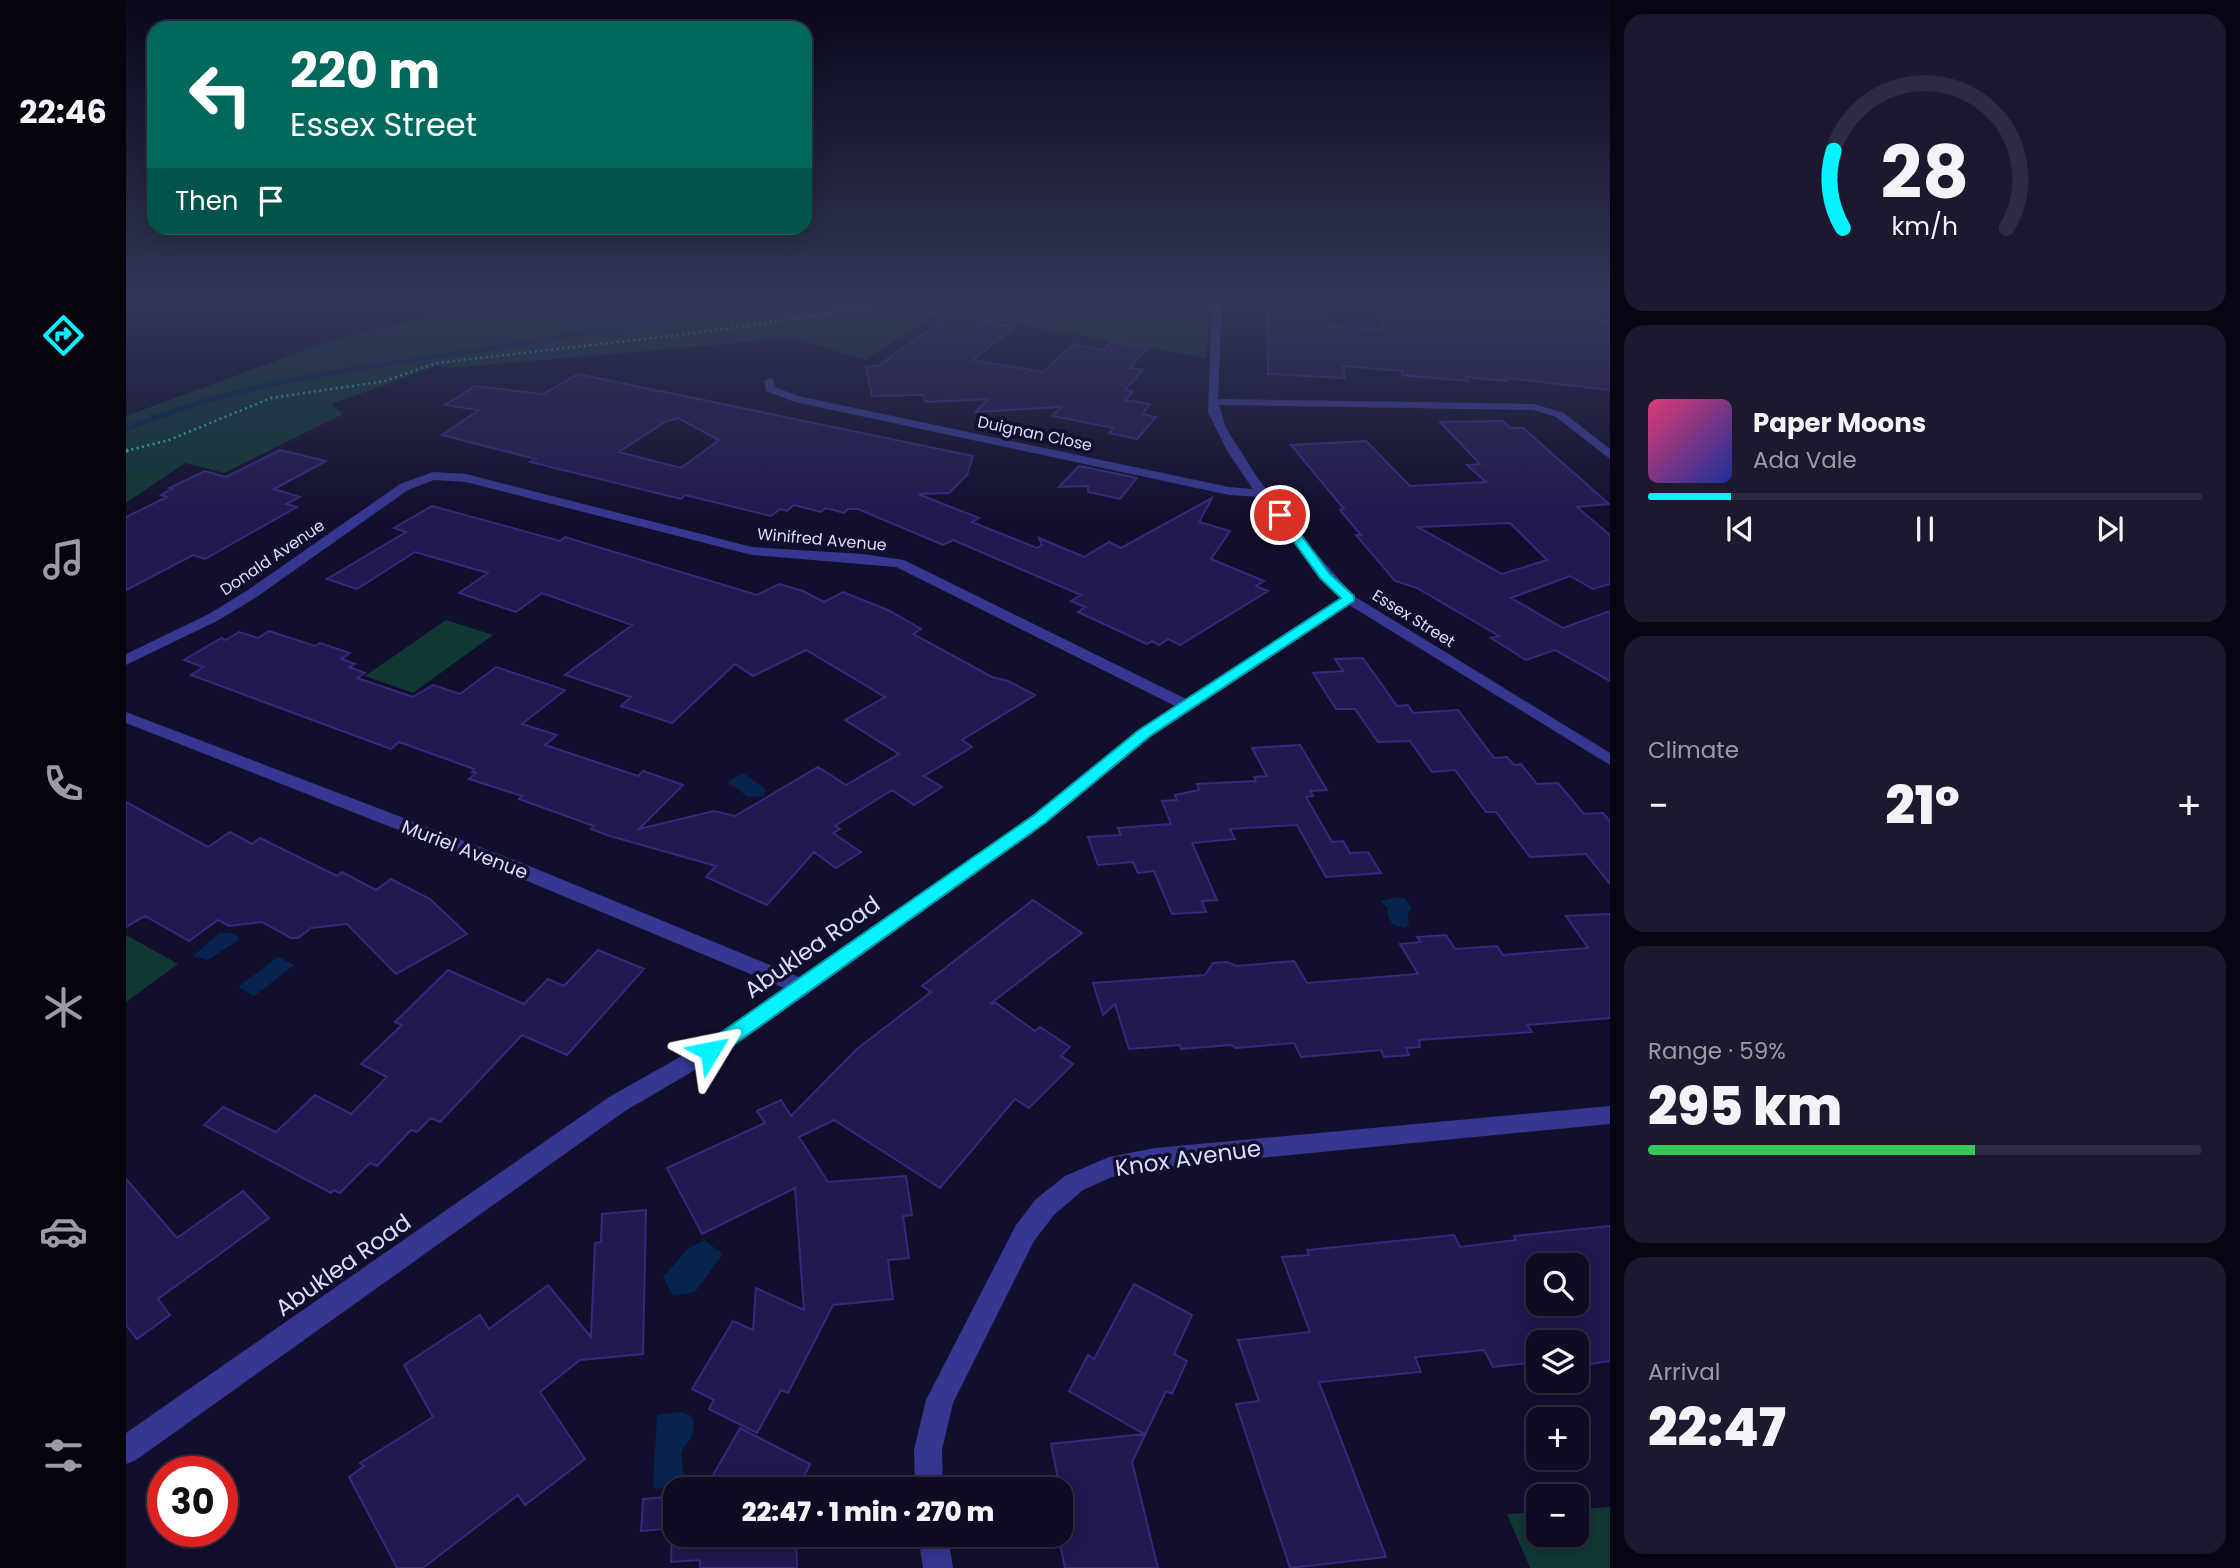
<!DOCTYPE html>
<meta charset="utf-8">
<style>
body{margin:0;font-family:Poppins,sans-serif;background:#1c192f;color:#f1f3f6;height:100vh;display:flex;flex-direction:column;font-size:26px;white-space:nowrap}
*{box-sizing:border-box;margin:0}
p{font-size:23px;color:#9b9ba5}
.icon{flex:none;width:38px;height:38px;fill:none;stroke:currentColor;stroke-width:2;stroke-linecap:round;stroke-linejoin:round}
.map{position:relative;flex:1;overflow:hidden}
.details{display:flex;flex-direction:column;gap:14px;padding:14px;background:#080613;width:630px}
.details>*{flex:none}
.guide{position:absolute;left:21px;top:21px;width:665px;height:214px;border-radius:21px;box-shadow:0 4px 18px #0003,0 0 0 2px #2e2b40;background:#00695c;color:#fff;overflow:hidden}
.fabs{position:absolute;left:1400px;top:1253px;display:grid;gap:14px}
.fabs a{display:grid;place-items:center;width:63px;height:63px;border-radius:14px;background:#0e0b22;box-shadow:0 4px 18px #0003,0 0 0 2px #2e2b40;font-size:35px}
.speed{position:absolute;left:21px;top:1456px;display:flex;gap:14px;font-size:35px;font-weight:700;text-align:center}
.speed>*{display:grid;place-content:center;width:91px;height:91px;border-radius:50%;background:#0e0b22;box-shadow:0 4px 18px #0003,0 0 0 2px #2e2b40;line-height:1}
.speed .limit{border:10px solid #d22;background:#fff;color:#111}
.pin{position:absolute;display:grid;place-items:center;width:60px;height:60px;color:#fff;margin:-30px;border:4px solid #fff;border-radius:50%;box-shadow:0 2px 7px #0007}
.me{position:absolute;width:77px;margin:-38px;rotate:55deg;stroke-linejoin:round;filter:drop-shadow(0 0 5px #0008)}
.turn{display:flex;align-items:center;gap:24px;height:147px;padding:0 28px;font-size:32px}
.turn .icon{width:91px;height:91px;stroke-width:2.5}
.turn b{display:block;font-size:49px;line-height:60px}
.then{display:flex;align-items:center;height:66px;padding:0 28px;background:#0003;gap:14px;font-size:26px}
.big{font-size:52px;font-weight:800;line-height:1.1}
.details .widget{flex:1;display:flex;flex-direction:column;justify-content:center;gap:10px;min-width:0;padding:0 24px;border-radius:21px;background:#1c192f}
.details .dial{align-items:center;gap:0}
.dial svg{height:182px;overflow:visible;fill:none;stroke:#2e2b40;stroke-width:7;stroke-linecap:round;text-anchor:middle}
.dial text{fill:#f1f3f6;stroke:none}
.song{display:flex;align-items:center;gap:21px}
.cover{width:84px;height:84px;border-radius:10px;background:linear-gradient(135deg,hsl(340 70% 55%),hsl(230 70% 35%))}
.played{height:7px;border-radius:4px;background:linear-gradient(90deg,#06f2ff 15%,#2e2b40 15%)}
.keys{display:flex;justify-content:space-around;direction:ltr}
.heat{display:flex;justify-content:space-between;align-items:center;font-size:38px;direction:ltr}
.charge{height:10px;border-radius:5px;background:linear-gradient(90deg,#34c759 59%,#2e2b40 0)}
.trip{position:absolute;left:537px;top:1477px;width:410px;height:70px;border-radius:21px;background:#0e0b22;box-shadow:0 4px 18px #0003,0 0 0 2px #2e2b40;font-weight:800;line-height:70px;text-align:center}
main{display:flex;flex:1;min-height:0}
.tab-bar{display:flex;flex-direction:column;width:126px;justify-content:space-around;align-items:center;background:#06040e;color:#9b9ba5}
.tab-bar .icon{width:49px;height:49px}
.tab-bar .current{color:#06f2ff}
.tab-bar b{font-size:32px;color:#f1f3f6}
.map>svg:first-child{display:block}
.green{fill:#113734}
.water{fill:#06244e}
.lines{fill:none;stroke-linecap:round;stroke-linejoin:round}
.stream{stroke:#06244e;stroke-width:5}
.building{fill:#21194f;stroke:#36297d;stroke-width:2;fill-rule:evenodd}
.path-far1{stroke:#25c8b6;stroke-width:2.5;stroke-dasharray:2 3.5;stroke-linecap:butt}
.path{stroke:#25c8b6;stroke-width:3.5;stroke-dasharray:2.5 4.5;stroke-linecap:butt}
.minor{fill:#363790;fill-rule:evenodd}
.route{fill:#06f2ff;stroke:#049da6;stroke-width:2}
.labels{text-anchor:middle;stroke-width:7;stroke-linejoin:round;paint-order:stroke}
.far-street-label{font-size:16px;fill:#dddaff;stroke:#120f2d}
.street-label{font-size:19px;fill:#dddaff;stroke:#120f2d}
.near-street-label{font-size:23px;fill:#dddaff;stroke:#120f2d}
</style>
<main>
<nav class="tab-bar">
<b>22:46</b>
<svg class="icon current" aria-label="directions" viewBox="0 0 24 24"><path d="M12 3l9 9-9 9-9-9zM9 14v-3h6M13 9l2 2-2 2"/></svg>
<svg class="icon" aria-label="music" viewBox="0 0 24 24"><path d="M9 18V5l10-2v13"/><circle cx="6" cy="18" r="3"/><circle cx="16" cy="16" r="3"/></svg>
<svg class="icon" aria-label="phone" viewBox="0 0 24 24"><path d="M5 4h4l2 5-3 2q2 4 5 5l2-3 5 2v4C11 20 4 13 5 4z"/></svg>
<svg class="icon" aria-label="climate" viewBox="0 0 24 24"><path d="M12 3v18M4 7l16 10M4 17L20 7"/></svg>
<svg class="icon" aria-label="car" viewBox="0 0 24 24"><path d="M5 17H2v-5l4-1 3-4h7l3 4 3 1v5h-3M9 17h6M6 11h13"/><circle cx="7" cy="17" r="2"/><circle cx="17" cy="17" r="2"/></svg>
<svg class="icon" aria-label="filters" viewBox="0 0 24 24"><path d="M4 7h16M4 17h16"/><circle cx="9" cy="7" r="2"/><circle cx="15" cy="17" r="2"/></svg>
</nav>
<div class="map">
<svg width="1484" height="1568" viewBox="0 0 1484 1568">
<rect width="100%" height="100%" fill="#120f2d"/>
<path class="green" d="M385 299H1085L1080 358 817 311 738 360 668 338 325 368 312 366 205 404 217 414 98 473 59 463 0 503V416L215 337Z
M320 620 367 635 287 693 239 676Z
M0 935 52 964 0 1002Z
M1484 1507V1568H1404L1381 1514 1412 1512V1535H1451V1509Z"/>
<path class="water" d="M617 773 639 789 638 796 622 797 602 782Z
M1272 897 1278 898 1286 907 1282 913 1283 925 1278 928C1266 925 1261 921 1262 908L1254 901Z
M93 933H105L113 937 112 940 82 960 67 956Z
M152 957 168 965 128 996 112 987Z
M578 1240 597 1254 569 1292 547 1296 537 1277 562 1249Z
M553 1412 564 1415 568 1421 566 1436 555 1452 558 1479 548 1487 527 1489 531 1415Z"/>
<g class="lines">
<path class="stream" d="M0 429C117 380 243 367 367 348 460 334 553 316 645 299"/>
</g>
<path class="building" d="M1141 299H1188L1189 302 1200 303 1203 326 1257 330 1250 299H1291L1293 307 1400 311 1484 321V390L1380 378 1381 381 1339 377 1342 381 1276 375V371L1217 366 1219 378 1142 374Z
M825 314 888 327 847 360 917 372 947 344 978 350 985 342 1021 348 1004 368 1017 370 999 390 1007 391 999 400 1024 404 1016 414 1030 417 1011 439 983 433 988 428 926 416 935 407 849 412 863 399 800 402 797 395 746 396 740 367 752 366Z
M452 374 847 456 841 475 823 493 792 494 853 518 846 522 911 548 916 545 913 538 958 557 983 542 995 548 1086 498 1073 522 1104 531 1085 559 1138 581 1130 586 1142 591 1054 645 1042 639 1033 645 1026 641 1021 644 952 612 959 607 945 601 955 595 827 540 817 545 732 509H722L718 513 700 508 695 512 668 505 661 511 654 509 645 516 559 495 555 499 404 462 410 459 316 435 353 410 319 405 349 386 417 394ZM552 418 593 440 555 468 493 452 539 422Z
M1377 421 1384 428H1397L1483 504 1451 507 1484 535V584L1467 589 1444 576 1385 598 1437 628 1484 611V681L1429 650 1400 660 1365 638 1373 636 1291 588 1269 581 1230 535H1235L1214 510 1218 509 1165 445 1240 441 1284 486 1360 482 1341 465 1354 464 1314 422ZM1384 523 1421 560 1376 574 1292 527Z
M154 450 200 461 148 489 174 497 160 504 171 507 79 559 67 555 0 590V517L41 497 35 495 46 489 43 488 79 471 100 477Z
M953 466 1011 478 994 499 962 492V486L933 487Z
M306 506 434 541 439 537 631 595 653 584 677 591 698 602 717 592 762 610 795 629 787 634 866 677 882 681 909 695 836 740 846 747 798 776 816 787 788 805 766 790 709 826 714 829 707 833 735 852 710 868 688 852 641 905 580 877 590 866 484 836 465 829 468 826 393 799 396 796 343 779 350 773 346 772 348 769 273 742 265 749 65 675 77 667 58 660 95 638 100 640 113 632 132 638 143 631 189 646 194 643 224 653 215 659 229 664 223 667 239 673 231 678 287 697 307 685 334 694 370 667 439 690 396 724 431 735 419 745 512 776 517 771 557 785 513 829 588 811 609 816 692 767 720 785 773 754 719 720 759 697 680 650 627 676 609 664 546 723 495 706 505 697 439 675 506 625 416 593 390 612 333 593 362 573 289 552 231 589 201 579 280 532 268 528Z
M1237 658 1271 706 1282 705 1287 713 1332 710 1368 758 1381 757 1388 765 1395 764 1411 784 1432 783 1458 814 1477 813 1484 821V884L1460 854 1404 857 1370 812H1360L1329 770 1306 772 1284 741 1252 742 1229 709H1210L1187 673 1217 671 1209 659Z
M1174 745 1201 790 1184 791 1187 796 1180 797 1206 842 1217 841 1224 853 1242 852 1255 873 1200 877 1171 825 1104 829 1109 839 1066 843 1091 900 1076 901 1080 912 1046 914 1028 871 1012 873 1007 862 972 865 962 837 995 835 992 828 1045 824 1036 801 1051 800 1049 795 1073 790 1071 784 1130 781 1128 777 1141 776 1126 748Z
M0 802 82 847 104 832 126 844 134 838 211 876 216 872 250 890 265 879 304 899 341 934 270 974 221 924 185 928 172 938H165L136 922 103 926 92 920 63 941 19 916 0 927Z
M907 900 956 933 864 1004 870 1003 909 1031 914 1027 944 1047 935 1056 947 1064 903 1108 889 1099 814 1188 708 1120 673 1137 702 1182 780 1176 786 1215 777 1216 783 1258 762 1260 767 1299 707 1305 662 1393 655 1390 631 1433 583 1409 588 1400 566 1389 607 1321 627 1330 630 1288 678 1310 669 1188 576 1234 541 1168 639 1123 631 1111 655 1100 665 1116 731 1049 805 992 796 986Z
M1484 914V1018L1401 1025 1406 1032 1293 1040 1294 1047 1280 1048 1283 1055 1258 1057 1255 1050 1175 1057 1168 1043 1110 1048 1105 1045 1055 1049 1054 1045 1003 1049 989 1004 977 1015 967 983 1079 975 1087 963 1101 962 1111 966 1168 961 1181 983 1292 974 1274 944 1295 942 1291 937 1320 935 1329 949 1371 946 1377 955 1462 948 1440 916Z
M472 950 518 969 441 1055 396 1035 314 1122 305 1118 291 1132 285 1130 251 1166 244 1163 214 1193 208 1190 205 1193 78 1125 97 1107 150 1132 189 1095 225 1114 261 1077 235 1064 276 1025 269 1022 322 970 398 1004 422 979 438 986Z
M0 1179 51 1238 117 1191 143 1218 32 1299 44 1315 11 1339 0 1325Z
M520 1210 517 1354 454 1360 414 1392 459 1459 399 1505 392 1495 297 1568H271L223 1477 238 1466 234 1463 307 1417 278 1365 354 1315 363 1329 422 1285 465 1337 469 1243 475 1242 476 1214Z
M1484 1226V1361L1451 1366V1342H1412V1362L1367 1367 1358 1350 1289 1357 1295 1372 1193 1382 1260 1557 1164 1568 1110 1404 1133 1401 1112 1340 1184 1332 1156 1257 1183 1255 1181 1250 1328 1235 1334 1247 1390 1240 1388 1236ZM1412 1265H1451V1304H1412Z
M1008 1284 1066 1315 1048 1354 1061 1361 1046 1394 1040 1391 1006 1462 1032 1568H939L934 1544V1489L925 1444 1018 1434 943 1391 962 1355 968 1359Z
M614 1428 684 1464 672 1489H579Z
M550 1496V1528L515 1531 517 1499Z
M546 1535H670L671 1568H574V1560L545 1562Z"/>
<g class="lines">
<path class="path-far1" d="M0 451 43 440 145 398 259 381 310 363 578 332 706 313 756 299"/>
<path class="path" d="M0 451 6 449"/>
<path class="minor" d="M1086 299H1096L1092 399 1408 404 1438 413 1484 449V459L1430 417 1407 410 1093 405 1100 428 1131 477 1174 535 1228 596 1484 753V765L1223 605 1025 737 920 823 683 993 593 1056 499 1111 10 1460 0 1464V1433L483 1097 577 1044 658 988 382 873 0 723V712L396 863 673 977 908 815 1013 729 1049 706 770 567 626 555 340 482 308 480 282 490 132 596 93 620 0 665V654L83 614 122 590 274 484 307 472 340 474 626 547 737 554 778 560 1060 699 1214 598 1133 497 1103 495 669 402 640 391 638 380 647 378 649 387 672 396 1103 487 1127 489 1101 451 1082 412Z
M1448 299 1484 300V306L1452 302Z
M1484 1106V1124L1029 1168 986 1177 957 1190 928 1215 908 1241 827 1403 816 1450 817 1489H789L788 1450 800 1400 890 1225 910 1199 939 1176 983 1157 1029 1148Z
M792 1535H822L827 1568H797Z"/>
</g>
<linearGradient id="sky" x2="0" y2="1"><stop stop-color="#0a0819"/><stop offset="0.58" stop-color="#333757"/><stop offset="1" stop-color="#333757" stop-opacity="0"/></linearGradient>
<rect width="1484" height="519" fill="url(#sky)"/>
<path class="route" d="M1154 511 1158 512 1204 574 1228 596V601L1024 736 919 823 592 1056H577L575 1051 577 1045 908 815 1013 730 1215 598 1195 579 1150 517V512Z"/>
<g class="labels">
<g class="far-street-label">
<text transform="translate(909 433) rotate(12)" y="6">Duignan Close</text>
<text transform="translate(696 539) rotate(5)" y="6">Winifred Avenue</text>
<text transform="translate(146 557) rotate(-34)" y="6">Donald Avenue</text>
<text transform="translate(1288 618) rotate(32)" y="6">Essex Street</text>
</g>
<g class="street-label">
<text transform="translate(339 849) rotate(21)" y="7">Muriel Avenue</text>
</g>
<g class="near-street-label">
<text transform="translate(686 947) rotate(-35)" y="8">Abuklea Road</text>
<text transform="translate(1062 1158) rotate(-8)" y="8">Knox Avenue</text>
<text transform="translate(217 1265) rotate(-35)" y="8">Abuklea Road</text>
</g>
</g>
</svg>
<div class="fabs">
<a><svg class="icon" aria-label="search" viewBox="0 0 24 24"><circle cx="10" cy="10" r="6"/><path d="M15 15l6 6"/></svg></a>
<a><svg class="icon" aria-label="layers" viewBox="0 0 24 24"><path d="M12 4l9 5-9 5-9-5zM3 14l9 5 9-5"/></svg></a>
<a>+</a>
<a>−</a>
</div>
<div class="speed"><div class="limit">30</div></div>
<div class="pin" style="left:1154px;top:515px;background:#d93025"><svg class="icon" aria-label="arrive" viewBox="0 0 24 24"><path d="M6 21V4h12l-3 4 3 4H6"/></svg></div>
<svg class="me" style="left:584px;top:1051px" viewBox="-20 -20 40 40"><path d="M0-17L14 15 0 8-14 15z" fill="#06f2ff" stroke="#fff" stroke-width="4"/></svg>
<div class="trip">22:47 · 1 min · 270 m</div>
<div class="guide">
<div class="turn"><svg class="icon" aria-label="left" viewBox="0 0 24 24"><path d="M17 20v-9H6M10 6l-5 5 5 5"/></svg><div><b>220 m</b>Essex Street</div></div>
<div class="then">Then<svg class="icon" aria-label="arrive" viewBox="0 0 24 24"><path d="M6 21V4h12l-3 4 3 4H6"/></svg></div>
</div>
</div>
<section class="details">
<div class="widget dial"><svg viewBox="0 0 100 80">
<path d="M14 69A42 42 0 1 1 86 69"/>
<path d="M14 69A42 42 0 0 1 10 35" stroke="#06f2ff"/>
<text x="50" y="56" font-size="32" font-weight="700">28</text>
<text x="50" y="72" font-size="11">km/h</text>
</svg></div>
<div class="widget">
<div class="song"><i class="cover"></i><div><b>Paper Moons</b><p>Ada Vale</p></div></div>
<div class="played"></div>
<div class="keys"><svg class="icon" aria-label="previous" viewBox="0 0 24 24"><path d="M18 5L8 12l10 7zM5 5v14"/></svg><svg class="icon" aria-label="pause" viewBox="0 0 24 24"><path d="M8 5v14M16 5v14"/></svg><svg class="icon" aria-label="next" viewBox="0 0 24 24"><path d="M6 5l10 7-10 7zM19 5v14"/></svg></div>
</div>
<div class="widget"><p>Climate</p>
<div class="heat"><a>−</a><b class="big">21°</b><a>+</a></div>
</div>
<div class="widget"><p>Range · 59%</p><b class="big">295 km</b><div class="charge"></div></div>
<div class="widget"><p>Arrival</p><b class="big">22:47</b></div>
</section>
</main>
